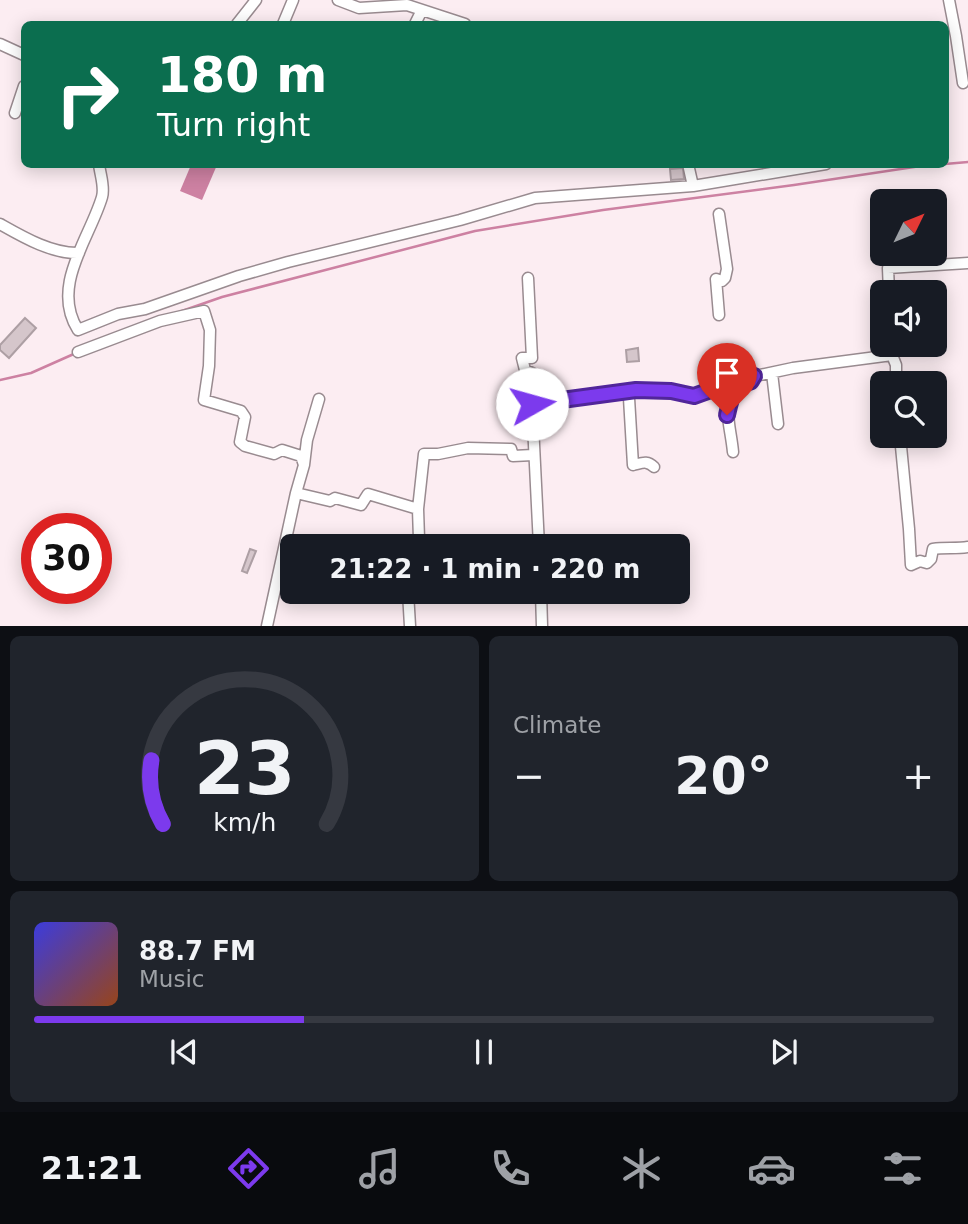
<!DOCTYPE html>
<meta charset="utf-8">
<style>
body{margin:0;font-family:"DejaVu Sans",sans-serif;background:#20242c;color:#f1f3f6;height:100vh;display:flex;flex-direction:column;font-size:26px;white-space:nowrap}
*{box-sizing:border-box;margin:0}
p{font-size:23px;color:#9ea1a6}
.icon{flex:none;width:38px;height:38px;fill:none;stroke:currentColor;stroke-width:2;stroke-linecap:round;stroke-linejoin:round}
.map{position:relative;height:626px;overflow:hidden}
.side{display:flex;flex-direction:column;gap:10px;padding:10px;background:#0d0f14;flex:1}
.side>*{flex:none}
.hud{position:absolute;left:21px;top:21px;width:928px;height:147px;border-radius:10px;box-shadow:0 4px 18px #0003;background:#0b6e4f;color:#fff;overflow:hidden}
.needle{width:46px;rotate:47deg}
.controls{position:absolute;left:870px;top:189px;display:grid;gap:14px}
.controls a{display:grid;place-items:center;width:77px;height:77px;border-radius:10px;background:#171b24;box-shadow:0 4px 18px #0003;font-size:35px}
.speed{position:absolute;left:21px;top:513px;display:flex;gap:14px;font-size:35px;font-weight:700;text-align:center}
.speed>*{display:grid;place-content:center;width:91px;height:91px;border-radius:50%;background:#171b24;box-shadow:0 4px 18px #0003;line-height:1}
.speed .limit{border:10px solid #d22;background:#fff;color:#111}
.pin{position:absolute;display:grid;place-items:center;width:60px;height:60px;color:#fff;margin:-72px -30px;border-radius:50% 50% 50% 0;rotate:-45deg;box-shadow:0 0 7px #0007}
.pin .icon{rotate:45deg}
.me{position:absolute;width:77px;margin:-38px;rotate:83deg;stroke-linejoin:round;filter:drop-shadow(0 0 5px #0008)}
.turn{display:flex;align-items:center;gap:24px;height:147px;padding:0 21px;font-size:32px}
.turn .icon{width:91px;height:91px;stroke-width:2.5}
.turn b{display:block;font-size:49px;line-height:60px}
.big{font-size:52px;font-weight:700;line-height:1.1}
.side .widget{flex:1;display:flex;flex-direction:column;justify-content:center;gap:10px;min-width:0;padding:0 24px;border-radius:10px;background:#20242c}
.side .dial{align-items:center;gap:0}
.dial svg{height:182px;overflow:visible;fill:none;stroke:#363941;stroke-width:7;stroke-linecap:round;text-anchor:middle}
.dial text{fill:#f1f3f6;stroke:none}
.song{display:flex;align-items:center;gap:21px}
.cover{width:84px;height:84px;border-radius:10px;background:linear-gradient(135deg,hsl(240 70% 55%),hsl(20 70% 35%))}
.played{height:7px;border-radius:4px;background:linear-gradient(90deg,#7c3aed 30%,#363941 30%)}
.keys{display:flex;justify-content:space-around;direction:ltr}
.heat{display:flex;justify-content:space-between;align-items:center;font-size:38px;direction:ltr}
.side .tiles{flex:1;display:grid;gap:10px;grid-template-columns:1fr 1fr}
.widget:last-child{grid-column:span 2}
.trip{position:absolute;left:280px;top:534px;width:410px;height:70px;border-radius:10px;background:#171b24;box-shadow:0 4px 18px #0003;font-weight:700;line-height:70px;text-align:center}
.tabs{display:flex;height:112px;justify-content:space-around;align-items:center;background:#090b0e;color:#9ea1a6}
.tabs .icon{width:49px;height:49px}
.tabs .current{color:#7c3aed}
.tabs b{font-size:32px;color:#f1f3f6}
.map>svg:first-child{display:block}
.water{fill:#cd81a2}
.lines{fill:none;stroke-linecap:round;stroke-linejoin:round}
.stream{stroke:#cd81a2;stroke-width:2.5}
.building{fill:#d5c6cb;stroke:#ad9fa4;stroke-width:2}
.street-casing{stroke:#998b90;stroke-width:13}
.street{stroke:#fff;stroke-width:10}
.route-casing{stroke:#51269a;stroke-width:18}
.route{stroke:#7c3aed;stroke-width:12}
</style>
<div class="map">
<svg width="968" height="626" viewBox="0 0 968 626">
<rect width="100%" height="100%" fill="#fcedf2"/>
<path class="water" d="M191 165H217L202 200 180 191Z"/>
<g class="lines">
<path class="stream" d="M945 164 968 162
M179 312 222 297 475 231 603 210 794 185 934 164
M0 380 31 373 76 353"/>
</g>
<path class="building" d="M683 168 684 179 671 180 670 169Z
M25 318 36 328 9 358 0 350V345Z
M638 348 639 361 627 362 626 350Z
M250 549 256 551 247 573 242 571Z"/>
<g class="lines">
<defs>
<path id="street" d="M338 0 359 8 407 5 465 24
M949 0 956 36 963 83
M237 24 256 0
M283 24 293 0
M415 24 422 10
M0 44 24 55
M15 113 24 86
M99 164C100 174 105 187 102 197 90 238 50 286 78 330L118 314 145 309 239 276 288 262 460 220 535 198 693 186 688 164
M693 186 826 164
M719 214 727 269 725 278 722 281 716 279 719 315
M0 224C23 237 52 254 79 253
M528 278 532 358H522L525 370 532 373V404
M889 292 888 268 968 263
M78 352 160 321 204 311 210 330 209 366 204 400 241 411 245 417 240 442 245 446 274 454 282 450 301 456 304 465
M892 355 896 365V383
M772 373 778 424
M630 392 629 398 633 465C642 463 647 460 654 467
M900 436 909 529 911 565 920 561 927 563 931 559 933 549C945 547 956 549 968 547
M733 452C730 419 717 399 751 380
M296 493 330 501 335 498 361 505 368 494 418 509
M417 546 419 539 418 509 424 454H438L468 448 511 449 513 456 533 455
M539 546 532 404 636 390 672 391 694 396 741 379 793 368 892 355V345
M408 592 410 626
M541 592 542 626
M267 626 296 493 304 465 307 440 319 399"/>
</defs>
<use href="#street" class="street-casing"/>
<use href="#street" class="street"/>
</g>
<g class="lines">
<defs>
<path id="route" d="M532 404 636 390 671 391 694 396 741 379 754 376C748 385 754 379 744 384 731 390 730 403 727 415"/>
</defs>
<use href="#route" class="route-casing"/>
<use href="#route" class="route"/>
</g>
</svg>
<div class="controls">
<a><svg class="needle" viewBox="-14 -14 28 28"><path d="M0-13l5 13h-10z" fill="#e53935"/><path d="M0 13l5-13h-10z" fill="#9ea1a6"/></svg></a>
<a><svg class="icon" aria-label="sound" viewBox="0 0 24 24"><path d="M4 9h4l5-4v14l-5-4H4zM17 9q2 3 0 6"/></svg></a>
<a><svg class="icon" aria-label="search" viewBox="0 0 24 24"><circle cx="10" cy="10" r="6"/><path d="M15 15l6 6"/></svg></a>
</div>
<div class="speed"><div class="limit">30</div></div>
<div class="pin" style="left:727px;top:415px;background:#d93025"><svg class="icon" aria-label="arrive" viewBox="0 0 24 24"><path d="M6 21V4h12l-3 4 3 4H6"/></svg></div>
<svg class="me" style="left:532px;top:404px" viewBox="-20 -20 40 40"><circle r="19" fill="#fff"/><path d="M0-13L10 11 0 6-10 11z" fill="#7c3aed"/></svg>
<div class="trip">21:22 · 1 min · 220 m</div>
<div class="hud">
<div class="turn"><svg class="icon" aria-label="right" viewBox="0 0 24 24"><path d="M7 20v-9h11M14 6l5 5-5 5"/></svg><div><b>180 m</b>Turn right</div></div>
</div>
</div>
<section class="side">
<div class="tiles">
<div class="widget dial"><svg viewBox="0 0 100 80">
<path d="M14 69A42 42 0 1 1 86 69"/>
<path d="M14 69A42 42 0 0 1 9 41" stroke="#7c3aed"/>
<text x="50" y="56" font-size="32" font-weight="700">23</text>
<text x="50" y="72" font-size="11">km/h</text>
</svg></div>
<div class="widget"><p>Climate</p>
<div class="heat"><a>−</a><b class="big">20°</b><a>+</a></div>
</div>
<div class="widget">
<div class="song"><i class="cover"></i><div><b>88.7 FM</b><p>Music</p></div></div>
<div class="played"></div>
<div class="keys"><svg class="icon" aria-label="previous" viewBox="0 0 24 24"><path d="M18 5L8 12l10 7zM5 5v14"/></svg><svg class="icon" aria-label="pause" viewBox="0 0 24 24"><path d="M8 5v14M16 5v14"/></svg><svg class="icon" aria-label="next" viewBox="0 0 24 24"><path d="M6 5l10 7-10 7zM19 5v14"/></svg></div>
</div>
</div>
</section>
<nav class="tabs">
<b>21:21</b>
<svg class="icon current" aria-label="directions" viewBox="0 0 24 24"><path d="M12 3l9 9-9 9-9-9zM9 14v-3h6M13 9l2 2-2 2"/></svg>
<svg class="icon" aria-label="music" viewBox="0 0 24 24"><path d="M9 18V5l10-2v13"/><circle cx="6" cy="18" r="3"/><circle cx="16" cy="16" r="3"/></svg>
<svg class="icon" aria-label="phone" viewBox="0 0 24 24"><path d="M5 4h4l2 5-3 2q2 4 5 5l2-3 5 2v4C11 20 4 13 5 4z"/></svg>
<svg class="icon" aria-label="climate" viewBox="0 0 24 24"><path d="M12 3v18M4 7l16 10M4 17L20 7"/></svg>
<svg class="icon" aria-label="car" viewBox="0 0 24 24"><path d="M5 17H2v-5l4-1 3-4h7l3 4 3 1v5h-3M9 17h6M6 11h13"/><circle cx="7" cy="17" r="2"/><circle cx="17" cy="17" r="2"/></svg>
<svg class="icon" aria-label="filters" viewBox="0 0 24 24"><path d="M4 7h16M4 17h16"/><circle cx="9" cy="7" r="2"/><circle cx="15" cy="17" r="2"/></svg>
</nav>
